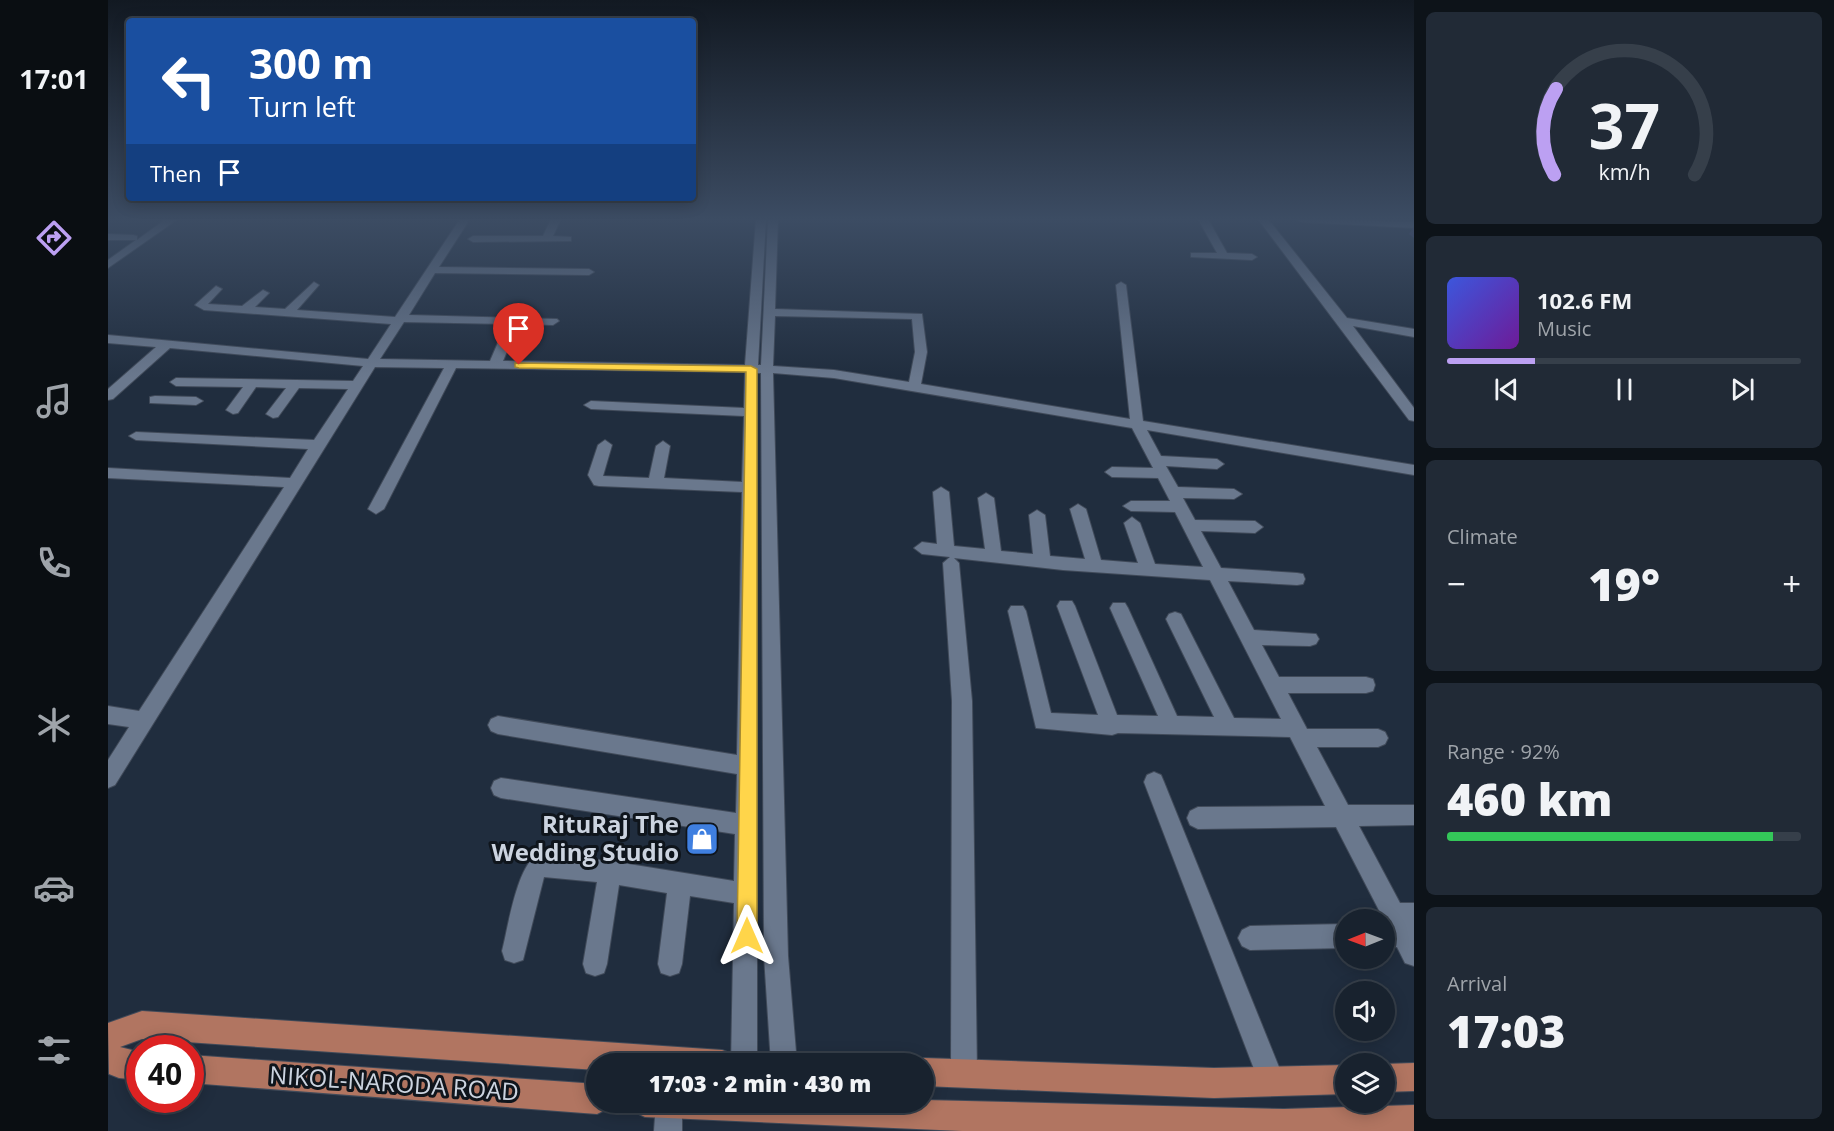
<!DOCTYPE html>
<meta charset="utf-8">
<style>
body{margin:0;font-family:"Open Sans",sans-serif;background:#212a36;color:#f1f3f6;height:100vh;display:flex;flex-direction:column;font-size:22px;white-space:nowrap}
*{box-sizing:border-box;margin:0}
p{font-size:20px;color:#9fa4aa}
.icon{flex:none;width:33px;height:33px;fill:none;stroke:currentColor;stroke-width:2;stroke-linecap:round;stroke-linejoin:round}
.map{position:relative;flex:1;overflow:hidden}
.details{display:flex;flex-direction:column;gap:12px;padding:12px;background:#0d1319;width:420px}
.details>*{flex:none}
.banner{position:absolute;left:18px;top:18px;width:570px;height:183px;border-radius:6px;box-shadow:0 3px 15px #0003,0 0 0 2px #363f4a;background:#1a4fa0;color:#fff;overflow:hidden}
.needle{width:39px;rotate:269deg}
.buttons{position:absolute;left:1227px;top:909px;display:grid;gap:12px}
.buttons a{display:grid;place-items:center;width:60px;height:60px;border-radius:50%;background:#18222e;box-shadow:0 3px 15px #0003,0 0 0 2px #363f4a;font-size:30px}
.speed{position:absolute;left:18px;top:1035px;display:flex;gap:12px;font-size:30px;font-weight:700;text-align:center}
.speed>*{display:grid;place-content:center;width:78px;height:78px;border-radius:50%;background:#18222e;box-shadow:0 3px 15px #0003,0 0 0 2px #363f4a;line-height:1}
.speed .limit{border:9px solid #d22;background:#fff;color:#111}
.pin{position:absolute;display:grid;place-items:center;width:51px;height:51px;color:#fff;margin:-62px -26px;border-radius:50% 50% 50% 0;rotate:-45deg;box-shadow:0 0 6px #0007}
.pin .icon{rotate:45deg}
.me{position:absolute;width:66px;margin:-33px;rotate:0deg;stroke-linejoin:round;filter:drop-shadow(0 0 4px #0008)}
.turn{display:flex;align-items:center;gap:21px;height:126px;padding:0 24px;font-size:27px}
.turn .icon{width:78px;height:78px;stroke-width:2.5}
.turn b{display:block;font-size:42px;line-height:51px}
.then{display:flex;align-items:center;height:57px;padding:0 24px;background:#0003;gap:12px;font-size:22px}
.big{font-size:45px;font-weight:800;line-height:1.1}
.details .widget{flex:1;display:flex;flex-direction:column;justify-content:center;gap:9px;min-width:0;padding:0 21px;border-radius:9px;background:#212a36}
.details .dial{align-items:center;gap:0}
.dial svg{height:156px;overflow:visible;fill:none;stroke:#363f4a;stroke-width:7;stroke-linecap:round;text-anchor:middle}
.dial text{fill:#f1f3f6;stroke:none}
.song{display:flex;align-items:center;gap:18px}
.cover{width:72px;height:72px;border-radius:9px;background:linear-gradient(135deg,hsl(230 70% 55%),hsl(280 70% 35%))}
.played{height:6px;border-radius:3px;background:linear-gradient(90deg,#bca0f2 25%,#363f4a 25%)}
.keys{display:flex;justify-content:space-around;direction:ltr}
.heat{display:flex;justify-content:space-between;align-items:center;font-size:33px;direction:ltr}
.charge{height:9px;border-radius:4px;background:linear-gradient(90deg,#34c759 92%,#363f4a 0)}
.trip{position:absolute;left:478px;top:1053px;width:348px;height:60px;border-radius:30px;background:#18222e;box-shadow:0 3px 15px #0003,0 0 0 2px #363f4a;font-weight:800;line-height:60px;text-align:center}
main{display:flex;flex:1;min-height:0}
.tab-bar{display:flex;flex-direction:column;width:108px;justify-content:space-around;align-items:center;background:#0a0e12;color:#9fa4aa}
.tab-bar .icon{width:42px;height:42px}
.tab-bar .on{color:#bca0f2}
.tab-bar b{font-size:27px;color:#f1f3f6}
.map>svg:first-child{display:block}
.lines{fill:none;stroke-linecap:round;stroke-linejoin:round}
.minor-casing{stroke:#404a59;stroke-width:2}
.major-casing{stroke:#404a59;stroke-width:2}
.minor{fill:#6a788d;fill-rule:evenodd}
.major{fill:#b17561;fill-rule:evenodd}
.wall{fill:#423c78}
.route{fill:#ffd54a;stroke:#a68a30;stroke-width:1.5}
.labels{text-anchor:middle;stroke-width:6;stroke-linejoin:round;paint-order:stroke}
.near-poi-label{font-size:24px;font-weight:bold;fill:#ccd4e0;stroke:#0f151c;text-anchor:end}
.near-street-label{font-size:24px;fill:#ccd4e0;stroke:#0f151c}
</style>
<main>
<nav class="tab-bar">
<b>17:01</b>
<svg class="icon on" aria-label="directions" viewBox="0 0 24 24"><path d="M12 3l9 9-9 9-9-9zM9 14v-3h6M13 9l2 2-2 2"/></svg>
<svg class="icon" aria-label="music" viewBox="0 0 24 24"><path d="M9 18V5l10-2v13"/><circle cx="6" cy="18" r="3"/><circle cx="16" cy="16" r="3"/></svg>
<svg class="icon" aria-label="phone" viewBox="0 0 24 24"><path d="M5 4h4l2 5-3 2q2 4 5 5l2-3 5 2v4C11 20 4 13 5 4z"/></svg>
<svg class="icon" aria-label="climate" viewBox="0 0 24 24"><path d="M12 3v18M4 7l16 10M4 17L20 7"/></svg>
<svg class="icon" aria-label="car" viewBox="0 0 24 24"><path d="M5 17H2v-5l4-1 3-4h7l3 4 3 1v5h-3M9 17h6M6 11h13"/><circle cx="7" cy="17" r="2"/><circle cx="17" cy="17" r="2"/></svg>
<svg class="icon" aria-label="filters" viewBox="0 0 24 24"><path d="M4 7h16M4 17h16"/><circle cx="9" cy="7" r="2"/><circle cx="15" cy="17" r="2"/></svg>
</nav>
<div class="map">
<svg width="1306" height="1131" viewBox="0 0 1306 1131">
<rect width="100%" height="100%" fill="#202d3e"/>
<g class="lines">
<defs>
<path id="minor" d="M58 219H70L0 268V260L28 240H0V234L25 235 29 236V240Z
M352 219H362L331 267 481 269 486 272 481 275 327 273 301 315 449 319 451 321 445 325 410 324 395 361 637 365 648 219H658L650 365H653L660 219H670L667 309 814 314 819 352 813 384 1022 419 1008 285 1013 282 1018 285 1035 421 1306 465V475L1039 430 1053 456 1109 459 1116 464 1109 469 1058 466 1070 487 1126 489 1134 494 1126 499 1075 498 1087 520 1147 521 1155 527 1147 533 1093 531 1113 568 1189 573 1195 574 1197 579 1195 584 1189 585 1120 581 1146 630 1208 634 1211 639 1208 644 1202 646 1154 645 1171 677H1258L1265 679 1267 685 1265 691 1258 693H1180L1199 729H1270L1277 732 1280 738 1277 744 1270 747H1209L1240 805H1306V825L1251 826 1292 903H1306V966L1297 963 1289 947H1276V920L1228 827 1090 829 1082 825 1079 818 1082 811 1090 807 1217 806 1182 737 1010 733 1004 735 928 728 900 611 903 606H915L918 611 943 713 990 715 949 606 952 601H964L967 606 1009 715 1050 716 1002 608 1005 603H1017L1020 608 1069 716 1106 717 1058 619 1061 614 1067 612 1073 614 1126 718 1173 719 1102 580 955 570 846 558 851 563 864 701 869 1074 865 1083 856 1087 847 1083 843 1074 844 701 835 563 842 557 814 554 806 548 814 542 829 544 825 492 833 487 841 492 846 546 877 549 870 498 878 493 886 498 893 551 925 554 921 515 929 510 937 515 942 556 977 559 962 509 970 504 978 509 993 560 1030 563 1016 523 1024 517 1032 523 1047 564 1095 567 1067 512 1023 511 1015 506 1023 501H1062L1050 478 1004 477 997 472 1004 467 1045 468 1024 428 726 378 665 373 680 956 689 1064H663L656 956 653 373H649V1064H623L626 903 582 896 574 964 571 973 562 976 553 973 550 964 559 893 511 885 499 964 496 973 487 976 478 973 475 964 489 882 436 877 415 960 406 963 397 960 394 951C400 928 409 863 431 854L502 861 626 881 627 834 393 798 386 795 383 788 386 781 393 778 628 813 629 774 390 734 383 731 380 725 383 719 390 716 629 755 634 492 491 486 486 485 480 475 490 445 497 440 504 445 495 476 541 478 548 446 555 441 562 446 556 478 634 482 636 416 483 409 476 405 483 401 636 408 637 372 348 368 276 509 268 514 260 509 336 368 267 367 7 785 0 788V760L21 727 0 724V706L31 711 176 487 0 478V468L182 478 200 449 28 440 21 436 28 432 206 440 240 389 191 388 170 417 165 418 158 414 178 388 148 387 130 413 125 414 118 410 135 387 68 386 62 382 68 378 245 381 255 366 62 348 5 399 0 400V389L48 347 0 343V335L260 359 283 324 96 310 87 305 108 286 114 289 100 304 134 306 155 290 161 293 147 307 177 309 206 282 211 285 189 310 287 317ZM667 316 804 319 807 352 801 382 726 370 665 366ZM296 322 398 324 382 361 272 359Z
M443 219H453L445 236 463 237V241L365 242 360 239 365 236H435Z
M1090 219H1100L1119 253 1144 254 1149 257 1144 260 1083 257V253H1109Z
M1150 219H1160L1239 318 1306 329V337L1245 326 1306 408V421L1301 420Z
M1188 219 1306 222V228L1193 222Z
M47 396 88 397 95 401 88 405 42 403V397Z
M1046 772 1053 775 1056 782 1177 1082 1173 1091 1164 1095 1155 1091 1151 1082 1036 782 1039 775Z
M1238 924V948L1142 950 1134 946 1130 938 1134 930 1142 926Z
M548 1102H574V1131H546Z"/>
<path id="major" d="M34 1011 614 1050 624 1054 628 1064H489V1070L34 1039 12 1047 32 1052V1080L11 1078 1 1074 0 1023Z
M82 1055 489 1084V1102H502L499 1109 489 1114 82 1083Z
M816 1058 1106 1068 1238 1065V1094L1106 1098 816 1086V1064H805Z
M1306 1063V1091L1276 1092V1064Z
M816 1100 1176 1109 1306 1105V1131H854L537 1117 527 1112 522 1102H816Z"/>
</defs>
<use href="#minor" class="minor-casing"/>
<use href="#major" class="major-casing"/>
<use href="#minor" class="minor"/>
<use href="#major" class="major"/>
</g>
<path class="wall" d="M1306 227V238L1301 234Z"/>
<linearGradient id="sky" x2="0" y2="1"><stop stop-color="#121922"/><stop offset="0.58" stop-color="#3c4c63"/><stop offset="1" stop-color="#3c4c63" stop-opacity="0"/></linearGradient>
<rect width="1306" height="378" fill="url(#sky)"/>
<path class="route" d="M407 363 643 366 649 369V936L646 943 639 945 632 943 629 936 638 372 411 368 407 367Z"/>
<defs>
<symbol id="shop-square" viewBox="-11 -11 22 22"><rect x="-9" y="-9" width="18" height="18" rx="4" fill="#3f7fe0" stroke="#0f151c"/><path d="M-5-2.5h2.3a2.7 3.5 0 0 1 5.4 0H5L5.5 6h-11ZM-1.5-2.5h3a1.5 2.3 0 0 0-3 0Z" fill="#fff"/></symbol>
</defs>
<g fill-rule="evenodd">
<use href="#shop-square" x="575" y="820" width="38" height="38"/>
</g>
<g class="labels">
<g class="near-poi-label">
<text x="571" y="833">RituRaj The<tspan x="571" dy="28">Wedding Studio</tspan></text>
</g>
<g class="near-street-label">
<text transform="translate(286 1084) rotate(4)" y="8">NIKOL-NARODA ROAD</text>
</g>
</g>
</svg>
<div class="buttons">
<a><svg class="needle" viewBox="-14 -14 28 28"><path d="M0-13l5 13h-10z" fill="#e53935"/><path d="M0 13l5-13h-10z" fill="#9fa4aa"/></svg></a>
<a><svg class="icon" aria-label="sound" viewBox="0 0 24 24"><path d="M4 9h4l5-4v14l-5-4H4zM17 9q2 3 0 6"/></svg></a>
<a><svg class="icon" aria-label="layers" viewBox="0 0 24 24"><path d="M12 4l9 5-9 5-9-5zM3 14l9 5 9-5"/></svg></a>
</div>
<div class="speed"><div class="limit">40</div></div>
<div class="pin" style="left:411px;top:365px;background:#d93025"><svg class="icon" aria-label="arrive" viewBox="0 0 24 24"><path d="M6 21V4h12l-3 4 3 4H6"/></svg></div>
<svg class="me" style="left:639px;top:936px" viewBox="-20 -20 40 40"><path d="M0-17L14 15 0 8-14 15z" fill="#ffd54a" stroke="#fff" stroke-width="4"/></svg>
<div class="trip">17:03 · 2 min · 430 m</div>
<div class="banner">
<div class="turn"><svg class="icon" aria-label="left" viewBox="0 0 24 24"><path d="M17 20v-9H6M10 6l-5 5 5 5"/></svg><div><b>300 m</b>Turn left</div></div>
<div class="then">Then<svg class="icon" aria-label="arrive" viewBox="0 0 24 24"><path d="M6 21V4h12l-3 4 3 4H6"/></svg></div>
</div>
</div>
<section class="details">
<div class="widget dial"><svg viewBox="0 0 100 80">
<path d="M14 69A42 42 0 1 1 86 69"/>
<path d="M14 69A42 42 0 0 1 15 25" stroke="#bca0f2"/>
<text x="50" y="56" font-size="32" font-weight="700">37</text>
<text x="50" y="72" font-size="11">km/h</text>
</svg></div>
<div class="widget">
<div class="song"><i class="cover"></i><div><b>102.6 FM</b><p>Music</p></div></div>
<div class="played"></div>
<div class="keys"><svg class="icon" aria-label="previous" viewBox="0 0 24 24"><path d="M18 5L8 12l10 7zM5 5v14"/></svg><svg class="icon" aria-label="pause" viewBox="0 0 24 24"><path d="M8 5v14M16 5v14"/></svg><svg class="icon" aria-label="next" viewBox="0 0 24 24"><path d="M6 5l10 7-10 7zM19 5v14"/></svg></div>
</div>
<div class="widget"><p>Climate</p>
<div class="heat"><a>−</a><b class="big">19°</b><a>+</a></div>
</div>
<div class="widget"><p>Range · 92%</p><b class="big">460 km</b><div class="charge"></div></div>
<div class="widget"><p>Arrival</p><b class="big">17:03</b></div>
</section>
</main>
